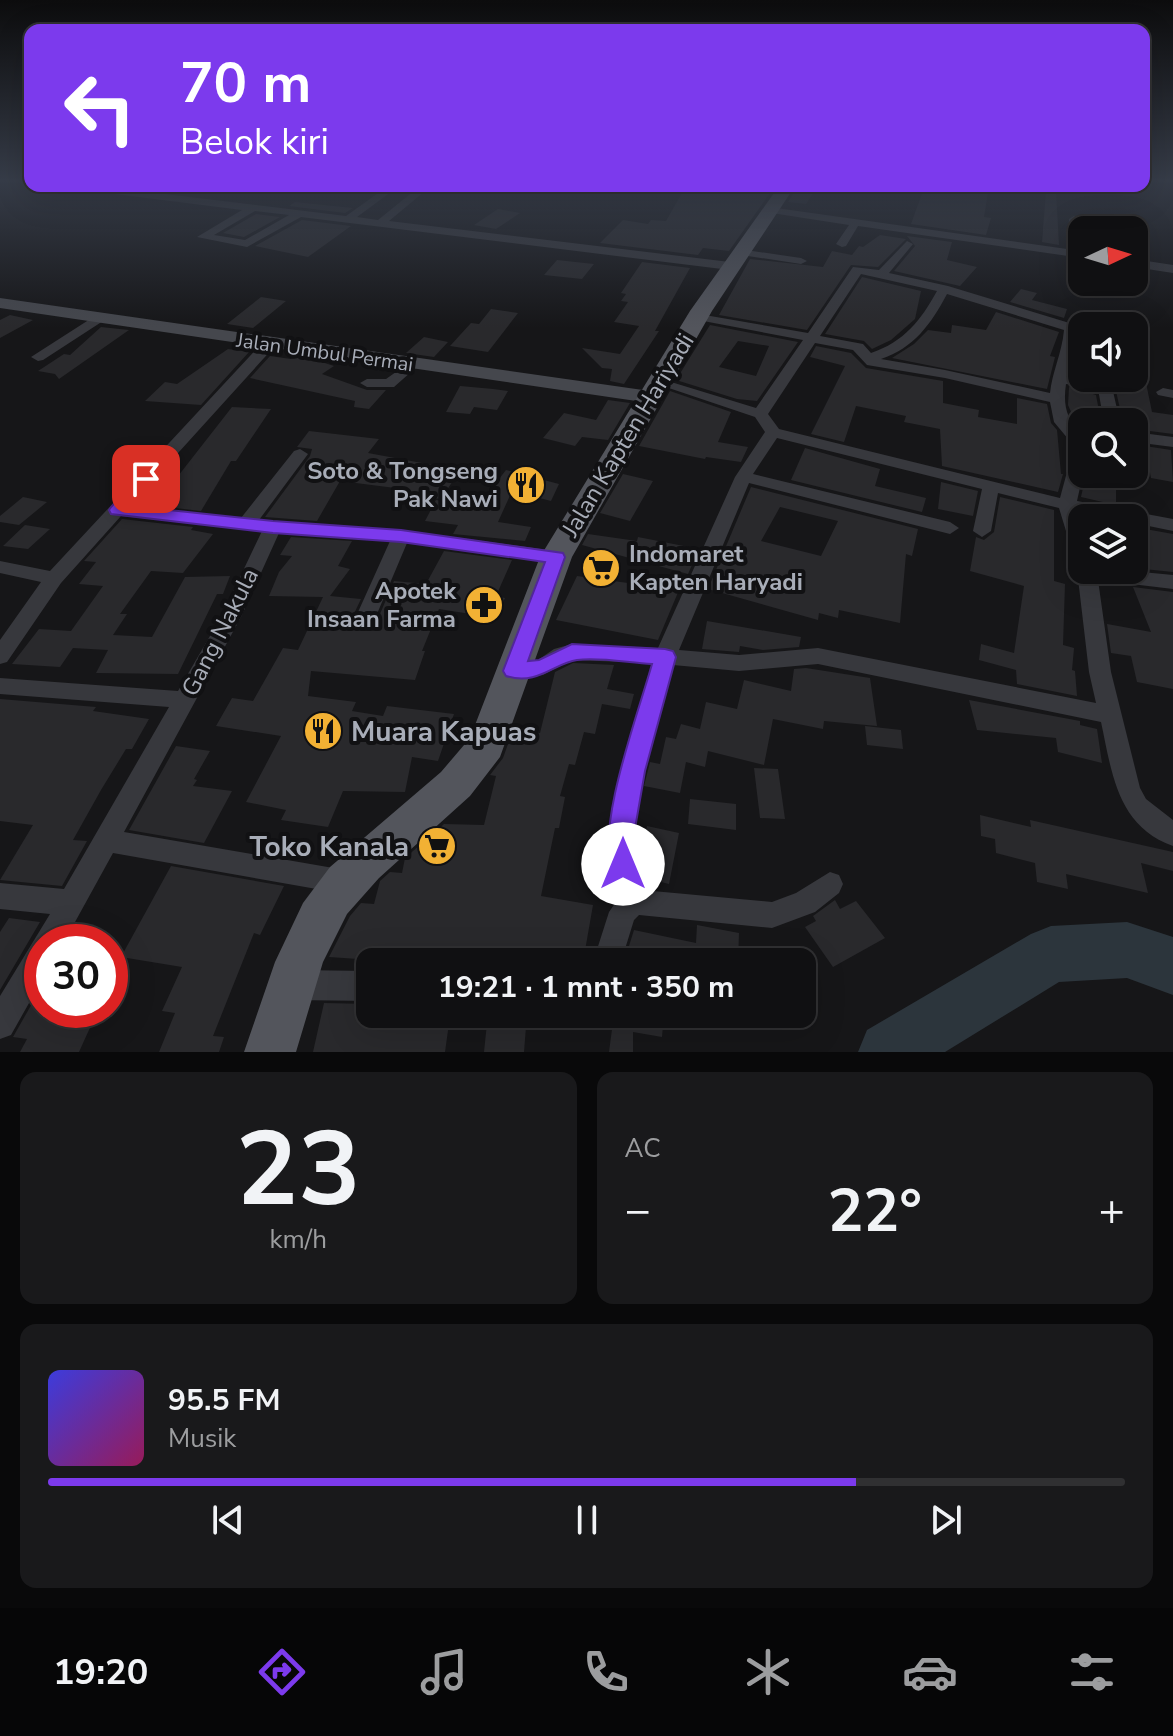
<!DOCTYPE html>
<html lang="id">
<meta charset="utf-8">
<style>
body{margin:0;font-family:"Nunito Sans",sans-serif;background:#19191b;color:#f1f3f6;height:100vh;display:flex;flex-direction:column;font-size:30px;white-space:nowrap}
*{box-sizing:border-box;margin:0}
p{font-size:26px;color:#9c9d9f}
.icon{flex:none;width:44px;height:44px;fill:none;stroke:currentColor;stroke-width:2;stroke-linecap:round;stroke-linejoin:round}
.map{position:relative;height:1052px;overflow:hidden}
.details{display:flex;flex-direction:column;gap:20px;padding:20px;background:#09090a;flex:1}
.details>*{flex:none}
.banner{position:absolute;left:24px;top:24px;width:1126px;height:168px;border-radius:16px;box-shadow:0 8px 32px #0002,0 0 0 2px #303032;background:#7c3aed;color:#fff;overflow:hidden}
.needle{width:52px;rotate:86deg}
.fabs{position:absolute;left:1068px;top:216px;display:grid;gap:16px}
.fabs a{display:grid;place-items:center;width:80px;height:80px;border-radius:16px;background:#101012;box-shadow:0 8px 32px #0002,0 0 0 2px #303032;font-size:40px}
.speed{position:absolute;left:24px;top:924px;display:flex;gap:16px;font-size:40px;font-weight:700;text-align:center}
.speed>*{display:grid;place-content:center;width:104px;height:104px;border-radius:50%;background:#101012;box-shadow:0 8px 32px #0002,0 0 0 2px #303032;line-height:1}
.speed .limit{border:12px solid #d22;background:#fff;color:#111}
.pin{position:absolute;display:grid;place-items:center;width:68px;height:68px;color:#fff;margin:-34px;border-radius:16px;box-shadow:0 4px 12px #0006}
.me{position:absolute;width:88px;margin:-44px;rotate:0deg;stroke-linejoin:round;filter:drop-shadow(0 0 6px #0008)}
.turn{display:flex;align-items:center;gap:28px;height:168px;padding:0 24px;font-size:36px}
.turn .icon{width:104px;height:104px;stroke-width:2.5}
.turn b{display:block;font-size:56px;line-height:68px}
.big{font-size:60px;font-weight:700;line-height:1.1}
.details .tile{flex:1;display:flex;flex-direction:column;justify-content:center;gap:12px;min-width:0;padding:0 28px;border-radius:16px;background:#19191b}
.details .dial{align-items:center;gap:0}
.dial b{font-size:104px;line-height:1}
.song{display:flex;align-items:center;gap:24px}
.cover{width:96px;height:96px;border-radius:12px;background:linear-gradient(135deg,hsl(240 70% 55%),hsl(330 70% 35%))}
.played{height:8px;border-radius:4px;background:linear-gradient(90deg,#7c3aed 75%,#303032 75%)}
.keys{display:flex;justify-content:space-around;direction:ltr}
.heat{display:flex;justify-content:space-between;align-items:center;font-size:44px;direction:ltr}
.details .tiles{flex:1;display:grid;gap:20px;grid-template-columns:1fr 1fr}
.tile:last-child{grid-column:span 2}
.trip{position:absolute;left:356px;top:948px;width:460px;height:80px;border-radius:16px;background:#101012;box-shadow:0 8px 32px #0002,0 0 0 2px #303032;font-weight:700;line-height:80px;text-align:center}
.dock{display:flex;height:128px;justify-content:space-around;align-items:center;background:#060607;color:#9c9d9f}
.dock .icon{width:56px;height:56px}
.dock .active{color:#7c3aed}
.dock b{font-size:36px;color:#f1f3f6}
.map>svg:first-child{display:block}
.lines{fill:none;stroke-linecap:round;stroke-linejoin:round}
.river{fill:#2c353c;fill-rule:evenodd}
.building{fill:#29292c;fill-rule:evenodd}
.street{fill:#37383d;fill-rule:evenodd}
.secondary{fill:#45474d;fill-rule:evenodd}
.primary{fill:#53555c;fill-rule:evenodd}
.route{fill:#7c3aed;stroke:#51269a;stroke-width:2}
.labels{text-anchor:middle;stroke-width:8;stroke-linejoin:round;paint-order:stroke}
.far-street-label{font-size:20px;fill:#a8adb8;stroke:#111113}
.street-label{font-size:24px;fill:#a8adb8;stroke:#111113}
.poi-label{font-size:24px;font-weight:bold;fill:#a8adb8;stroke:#111113;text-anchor:end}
.near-poi-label{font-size:28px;font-weight:bold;fill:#a8adb8;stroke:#111113;text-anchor:start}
</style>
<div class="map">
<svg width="1173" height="1052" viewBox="0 0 1173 1052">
<rect width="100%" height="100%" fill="#161618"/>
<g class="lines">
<path class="river" d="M1127 922 1173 937V995L1127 978 1059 982 945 1052H858L867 1030 1031 934 1051 926Z"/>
</g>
<path class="building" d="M686 186H775L729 251 703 248 698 255 600 243 623 220 648 224 651 220 666 221Z
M798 186H818L806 204 788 202Z
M965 186H989L984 217 991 218 986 235 911 224 924 188 965 193Z
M1046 191H1056L1059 245 1042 242Z
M295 202 353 208 345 213 289 206Z
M498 209 520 213 496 229 474 225Z
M256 214 280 217 244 237 223 233Z
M302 220 351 226 308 257 255 246Z
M880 235 906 239 878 267 851 265 807 330 719 315 750 259 823 267 832 251 852 255 859 246 863 247Z
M907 236 952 242 947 260 977 267 960 286 894 271 915 246Z
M557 260 594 264 582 279 544 275Z
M642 262 690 268 655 331H659L624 384 610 381 612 369 602 368 582 348 620 354 639 326 614 322 628 302 621 301 626 294 621 293Z
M862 277 921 291 915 319 891 340 872 349 864 341 825 334Z
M1021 289 1037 293 1032 300 1067 309 1064 318 1010 302Z
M261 297 286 301 253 328 227 324Z
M491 309 518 313 488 352 450 346 471 323 479 324Z
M996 312 1059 332 1050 356 1055 357 1047 389 892 358 914 344 928 330 951 333 952 325 986 330Z
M10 315 33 320 0 338V320Z
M710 325 798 342 757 401 737 399 676 380ZM738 341 769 346 756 376 719 367Z
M101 327 129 330 59 379 55 374 38 371 64 354 70 355Z
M424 337 448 342 434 357 406 353Z
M816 346 851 353 866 368 943 381V403L979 410 978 417 1017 424V398L1047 404 1051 423 1057 430 1061 474H1063L1058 492 942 466 940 429 904 422 906 416 856 406 844 442 811 434 845 366 810 357Z
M228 349 249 352 201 405 145 401 165 382 177 384Z
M297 354 334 366 322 374 367 390H386L369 409 354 407 355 401 250 378 270 356 291 359Z
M1113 378H1145L1152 412 1173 415V434L1134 429V422H1123Z
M460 386 493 389 508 391 497 410 474 407 470 414 446 412Z
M1069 387 1096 395 1101 422 1076 423 1068 405Z
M670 391 731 412 718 442 748 447 741 462 706 457 705 459 639 446Z
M608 400 630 403 608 440 582 437 575 446 543 438 564 413 596 420Z
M232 407 271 409 236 461H231L201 511 141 504 151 492 164 494Z
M309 431 379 439 368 453 460 470 441 499 408 494 411 490 340 481 317 521 265 517 310 456 312 449 297 447Z
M1145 446 1171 450 1173 482 1151 478Z
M805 448 880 469 875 486 926 498 922 512 791 480Z
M506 470 559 484 551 501 512 491 498 522 531 527 525 541 453 534 458 525 425 521 436 500 478 506Z
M623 474 653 481 630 521 600 513Z
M1086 474H1116V505L1081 497Z
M941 482 978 491 973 516 938 509Z
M751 487 918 529 912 556 906 554 900 623 839 610 838 618 819 613 818 620 708 589ZM780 507 838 521 821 556 761 541Z
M23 497 47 502 19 525 0 522V516Z
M1000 497 1054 510V581L1065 584 1063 645 1074 648 1072 670 1075 671 1077 696 1017 684 1016 670 979 660 981 644 1014 653 1024 586 970 571 976 537 984 540 994 532Z
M122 519 193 527 191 530 213 534 183 573 151 571 120 614H127L113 635 152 637 185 577 230 576 223 594H217L178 674 96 673 108 650 73 648 60 667 12 664 39 629 71 631 103 586 79 584 96 562 84 561Z
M25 525 50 529 28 549 3 546Z
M1134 527 1173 534V572L1134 568Z
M588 534 637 541 638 537 699 549 688 574 582 545Z
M291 537 352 541 338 566 350 569 330 596 361 599 351 620 357 629 374 628 394 581 426 584 444 551 512 560 496 596 505 598 496 618 439 609 422 651H425L415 680 311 671 308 696 356 702 352 711 383 716 387 706 454 714 438 761 412 757 405 792 343 791 328 827 281 820 286 810 246 802 281 736 216 726 232 698 253 701 283 648 298 650 323 597 269 596 279 572 292 556 280 555Z
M577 576 679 590 658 640 556 620Z
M1133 587 1173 592V689L1137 682 1131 656 1111 653 1107 624 1151 632Z
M707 621 801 637 799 647 763 650 740 646 739 652 702 649Z
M573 663 614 665 607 689 634 694 630 709 602 704 595 734 584 732 575 765 569 764 560 796 565 797 559 828H555L541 896 593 905 583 962 506 950 504 962H402L329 957 350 916 361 903 374 904 380 881 390 872 402 873 405 858 444 824 484 825 496 776 490 775 503 758 513 730 540 733 555 672Z
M806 668 870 678 877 726 824 721 823 729 773 719 764 765 708 751 705 767 686 762 680 793 644 786 650 762 660 764 666 737 676 739 681 724 700 729 706 702 737 709 744 680 791 691 794 669Z
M0 699 96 707 93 711 149 719 132 749H126L101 790 73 840 87 841 62 886 0 880 33 825 0 821Z
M969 700 1080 721V725L1097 729 1102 763 1058 752 1056 738 977 730Z
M865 726 901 730 903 749 867 745Z
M176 746 210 751 194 779 197 780 193 786 232 791 204 843 129 830Z
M754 768 778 769 785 819 760 818Z
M690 799 736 804V830L688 824Z
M980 815 1031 827 1030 820 1173 852V871L1141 863 1148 893 1066 874 1068 889 1037 882 1035 863 996 853 995 839 981 836Z
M647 826 679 833 669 884 641 877 638 868Z
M171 866 284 886 260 935 254 933 213 1036 224 1037 219 1052H159L175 1013 162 1011 182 967 121 957Z
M835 900 840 909 856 901 885 938 833 967 805 927 816 921 813 916Z
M9 918 40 922 0 990V932Z
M697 925 739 933 738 962H624L634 930 696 943Z
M42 986V1003L38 1010H98L79 1052H20L27 1039 13 1037Z
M324 1003 370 1004V1014L450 1016 445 1052H313Z
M488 1014H527L524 1052H484Z
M614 1014H664L662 1037 633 1032V1052H609Z"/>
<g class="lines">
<path class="street" d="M70 186H99L346 216 388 186H399L357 217 378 220 420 186H431L389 221 730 262 736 266 730 270 301 217 247 247 197 237 242 210 75 189ZM255 211 289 215 245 240 214 235Z
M769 207 1067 249 1069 219 1074 216 1079 219 1078 251 1082 252V258L858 226 846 246 842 247 836 244 849 225 765 212 764 210Z
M907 241 913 244 889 273 948 286 1076 325 1077 340 1068 375 1096 380 1110 378 1120 422H1104L1098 389 1066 384C1063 405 1066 419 1082 434L1083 474 1077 501 1173 519V531L1134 523V518H1107L1078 512 1082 525V560L1073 554 1059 508 998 493 991 531 982 537 973 531 982 489 777 438 753 474 950 522 959 528 950 534 749 483 679 650 739 655 818 648 1096 703 1089 672 1077 570 1082 565V570H1121L1173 575V589L1098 580 1111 672 1140 788 1146 799 1173 820V846C1117 826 1112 773 1101 722L818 664 739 671 673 665C659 718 616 841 642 890L772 902 796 893 830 872 839 875 843 884 839 893 815 912 772 928 639 915 634 920 621 962H593L609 912 618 899C589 839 635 725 653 663L572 660 543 675 513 679 505 677 502 671 505 665 538 660 554 649 572 644 658 648 735 477 765 432 755 417 651 382 658 378 756 408 803 340 698 320 692 316 693 313 808 333 853 267 879 270ZM861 274 937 291C921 320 904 342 871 353L863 344 820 336ZM947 294 1064 330C1062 353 1052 372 1050 393L945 370 881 359C914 348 931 324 947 294ZM815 343 853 350 867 365 945 378 1050 402 1054 422 1074 446 1060 498 779 429 768 414Z
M739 249 801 258 807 261 801 264 735 254V250Z
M1134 259 1173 265V273L1134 267Z
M98 314 103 315V321L43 360 38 361 31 357Z
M269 340 276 344 274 347 130 506 241 518 294 451 300 449 308 454 259 520 401 530 556 551 565 557 556 563 407 543 374 621 371 626H357L354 621 390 541 279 533 241 617 124 832 345 870 354 873 358 882 354 891 345 894 113 853 64 942H42V980L11 1035 0 1039V996L50 914 0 909V883L64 889 169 707 0 694V678L178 691 221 617 262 531 121 516 61 583 7 662 0 664V640L41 582 0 573V561L50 571 264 341Z
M413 360 420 364 394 387H367L360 383 367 379H386Z
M1163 388 1173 390V398L1158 395 1156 392Z
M1134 432 1173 437V447L1134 442Z
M293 970 370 971V1001L293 1000 283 995 278 985 283 975Z"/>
<path class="secondary" d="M0 298 650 391 661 397 650 403 0 308Z"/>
<path class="primary" d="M779 186H795L712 311 572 557 500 757 470 796 379 878 347 914 323 962 296 1052H244L275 962 303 903 330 867 441 772 470 738 540 557 690 311Z"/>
</g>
<linearGradient id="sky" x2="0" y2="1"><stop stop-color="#0c0c0d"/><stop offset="0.55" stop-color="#363c48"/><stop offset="1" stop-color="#363c48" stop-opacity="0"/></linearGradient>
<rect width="1173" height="328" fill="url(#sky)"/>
<path class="route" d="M146 474 155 479 131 506 273 521 401 530 563 553 565 557 528 661 539 660 572 644 665 649 673 651 676 657 645 771 633 840 636 864 632 873 623 876 613 873C594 830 639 711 652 664 629 663 601 657 577 660 554 663 538 686 506 676L503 671 545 562 401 542 273 533 111 514 109 510 111 507 140 475Z"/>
<defs>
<symbol id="restaurant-disc" viewBox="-11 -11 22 22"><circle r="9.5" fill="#f2b134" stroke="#111113"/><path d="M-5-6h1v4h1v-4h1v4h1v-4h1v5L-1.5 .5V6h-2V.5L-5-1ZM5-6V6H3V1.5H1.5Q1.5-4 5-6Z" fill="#111"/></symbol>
<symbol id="supermarket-disc" viewBox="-11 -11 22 22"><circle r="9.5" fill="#f2b134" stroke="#111113"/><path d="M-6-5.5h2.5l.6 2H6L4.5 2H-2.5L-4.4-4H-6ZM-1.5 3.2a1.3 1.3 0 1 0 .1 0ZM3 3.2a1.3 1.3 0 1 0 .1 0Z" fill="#111"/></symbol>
<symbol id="pharmacy-disc" viewBox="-11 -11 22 22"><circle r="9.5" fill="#f2b134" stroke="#111113"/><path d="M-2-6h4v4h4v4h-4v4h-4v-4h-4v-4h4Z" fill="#111"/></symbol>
</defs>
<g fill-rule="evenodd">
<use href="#restaurant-disc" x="504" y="463" width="44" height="44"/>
<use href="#supermarket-disc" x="579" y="546" width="44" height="44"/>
<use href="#pharmacy-disc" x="462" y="583" width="44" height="44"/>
<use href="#restaurant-disc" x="301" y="709" width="44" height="44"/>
<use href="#supermarket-disc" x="415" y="824" width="44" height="44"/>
</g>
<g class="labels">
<g class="far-street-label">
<text transform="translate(325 352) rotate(8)" y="7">Jalan Umbul Permai</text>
</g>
<g class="street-label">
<text transform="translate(628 435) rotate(-59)" y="8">Jalan Kapten Hariyadi</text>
<text transform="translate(220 632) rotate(-63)" y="8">Gang Nakula</text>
</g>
<g class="poi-label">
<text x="498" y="479">Soto &amp; Tongseng<tspan x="498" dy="28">Pak Nawi</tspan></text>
<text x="629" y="562" text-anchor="start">Indomaret<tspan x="629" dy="28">Kapten Haryadi</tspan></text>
<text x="456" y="599">Apotek<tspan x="456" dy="28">Insaan Farma</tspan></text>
</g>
<g class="near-poi-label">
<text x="351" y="741">Muara Kapuas</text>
<text x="409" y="856" text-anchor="end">Toko Kanala</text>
</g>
</g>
</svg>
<div class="fabs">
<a><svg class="needle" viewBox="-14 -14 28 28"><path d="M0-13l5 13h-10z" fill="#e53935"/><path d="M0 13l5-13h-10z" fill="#9c9d9f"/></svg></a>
<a><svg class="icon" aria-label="sound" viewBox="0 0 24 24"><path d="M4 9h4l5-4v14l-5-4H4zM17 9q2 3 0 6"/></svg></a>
<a><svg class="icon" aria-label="search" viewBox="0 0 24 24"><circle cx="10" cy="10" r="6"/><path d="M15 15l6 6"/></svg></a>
<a><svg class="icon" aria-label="layers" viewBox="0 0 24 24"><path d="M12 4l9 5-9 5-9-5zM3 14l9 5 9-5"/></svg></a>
</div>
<div class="speed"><div class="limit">30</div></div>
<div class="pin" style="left:146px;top:479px;background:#d93025"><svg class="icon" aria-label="arrive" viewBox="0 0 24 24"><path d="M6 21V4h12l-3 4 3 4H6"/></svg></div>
<svg class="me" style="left:623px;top:864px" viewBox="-20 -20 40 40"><circle r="19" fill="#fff"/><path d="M0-13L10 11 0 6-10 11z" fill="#7c3aed"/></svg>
<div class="trip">19:21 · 1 mnt · 350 m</div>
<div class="banner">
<div class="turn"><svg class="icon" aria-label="left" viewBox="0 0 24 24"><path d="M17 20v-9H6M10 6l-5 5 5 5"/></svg><div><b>70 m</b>Belok kiri</div></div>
</div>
</div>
<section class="details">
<div class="tiles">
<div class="tile dial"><b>23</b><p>km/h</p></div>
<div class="tile"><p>AC</p>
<div class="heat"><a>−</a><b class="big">22°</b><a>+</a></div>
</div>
<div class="tile">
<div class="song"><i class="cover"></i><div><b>95.5 FM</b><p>Musik</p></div></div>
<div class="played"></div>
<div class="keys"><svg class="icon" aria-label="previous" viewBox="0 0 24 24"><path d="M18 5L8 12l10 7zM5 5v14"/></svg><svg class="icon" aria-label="pause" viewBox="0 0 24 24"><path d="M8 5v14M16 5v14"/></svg><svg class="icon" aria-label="next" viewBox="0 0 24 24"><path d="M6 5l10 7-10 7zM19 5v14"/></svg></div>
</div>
</div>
</section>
<nav class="dock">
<b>19:20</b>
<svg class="icon active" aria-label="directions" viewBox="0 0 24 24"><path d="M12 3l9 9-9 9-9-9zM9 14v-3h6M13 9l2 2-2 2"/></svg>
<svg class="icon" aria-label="music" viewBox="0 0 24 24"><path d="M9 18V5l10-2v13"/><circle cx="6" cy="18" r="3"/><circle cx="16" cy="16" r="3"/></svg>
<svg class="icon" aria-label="phone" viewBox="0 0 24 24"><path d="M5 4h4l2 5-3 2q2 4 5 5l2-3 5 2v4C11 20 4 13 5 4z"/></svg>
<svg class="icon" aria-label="climate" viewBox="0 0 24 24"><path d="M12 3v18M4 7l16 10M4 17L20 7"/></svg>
<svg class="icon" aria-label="car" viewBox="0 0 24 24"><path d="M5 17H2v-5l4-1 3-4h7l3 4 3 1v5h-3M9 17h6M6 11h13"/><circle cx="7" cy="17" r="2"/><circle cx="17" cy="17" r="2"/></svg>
<svg class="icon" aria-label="filters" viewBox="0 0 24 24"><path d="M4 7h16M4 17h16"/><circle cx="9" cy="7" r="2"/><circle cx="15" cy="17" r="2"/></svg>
</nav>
